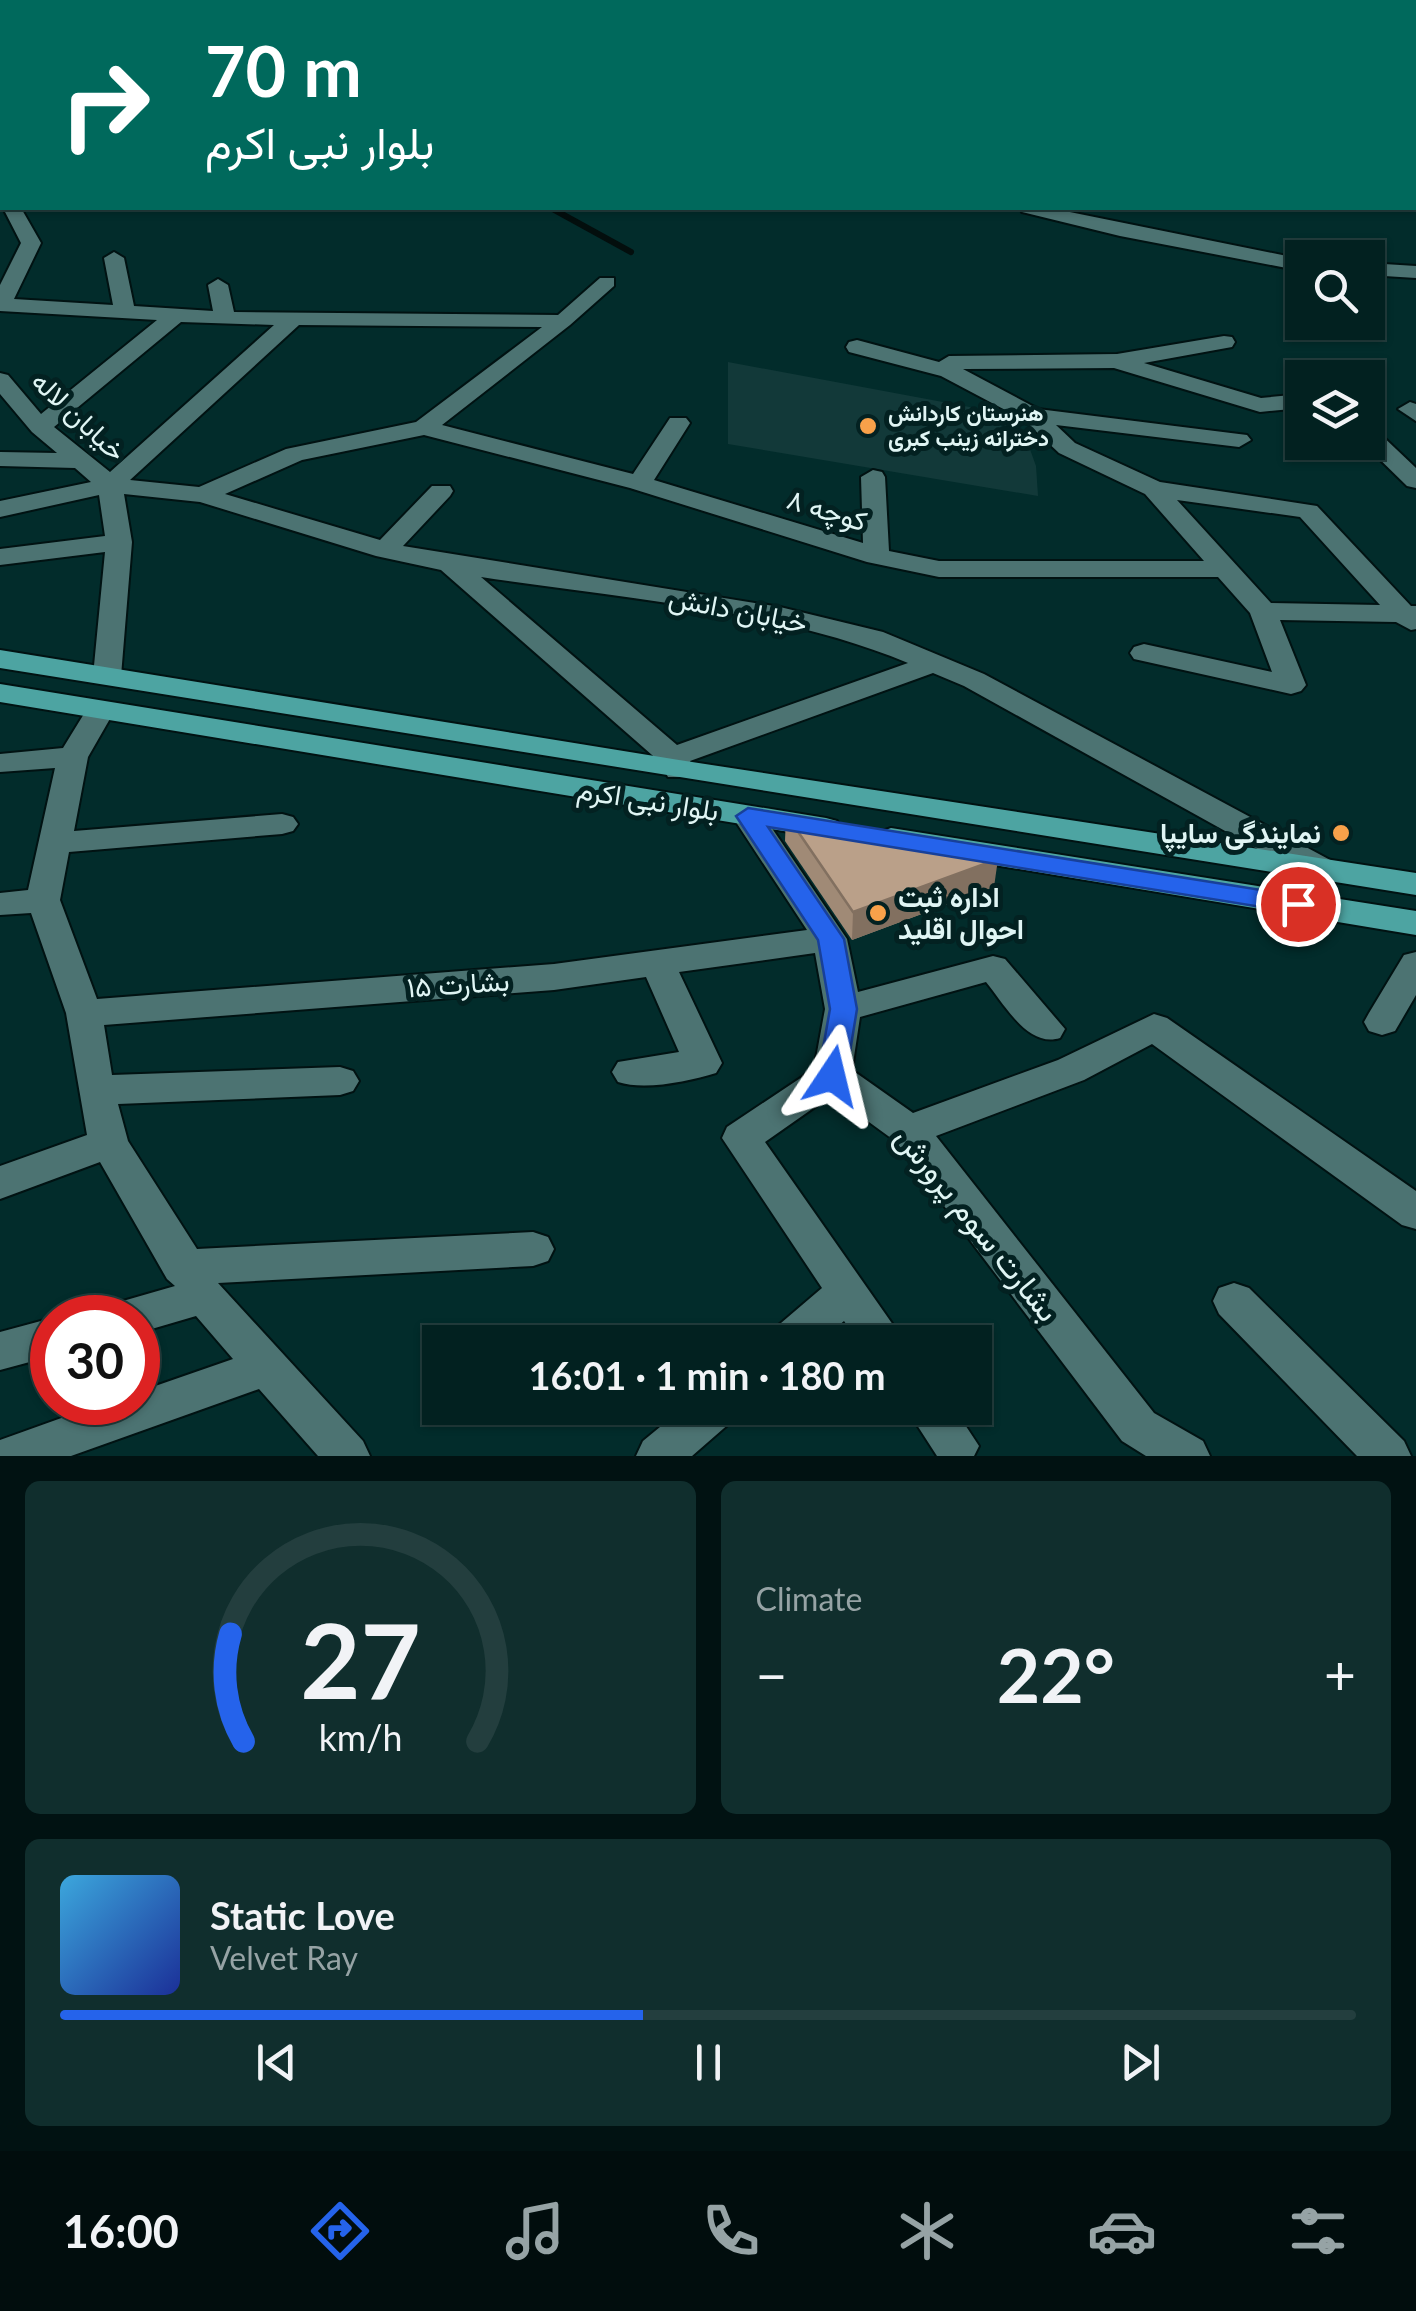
<!DOCTYPE html>
<meta charset="utf-8">
<style>
body{margin:0;font-family:Lato,Vazirmatn,sans-serif;background:#102e2d;color:#f1f3f6;height:100vh;display:flex;flex-direction:column;font-size:38px;white-space:nowrap}
*{box-sizing:border-box;margin:0}
p{font-size:32px;color:#96a3a5}
.icon{flex:none;width:55px;height:55px;fill:none;stroke:currentColor;stroke-width:2;stroke-linecap:round;stroke-linejoin:round}
.map{position:relative;height:1456px;overflow:hidden}
.sheet{display:flex;flex-direction:column;gap:25px;padding:25px;background:#011212;flex:1}
.sheet>*{flex:none}
.hud{position:absolute;left:0px;top:0px;width:1418px;height:210px;box-shadow:0 2px 8px #0004,0 0 0 2px #233e3e;background:#00695c;color:#fff;overflow:hidden}
.controls{position:absolute;left:1285px;top:240px;display:grid;gap:20px}
.controls a{display:grid;place-items:center;width:100px;height:100px;border-radius:0px;background:#022120;box-shadow:0 2px 8px #0004,0 0 0 2px #233e3e;font-size:50px}
.speed{position:absolute;left:30px;top:1295px;display:flex;gap:20px;font-size:50px;font-weight:700;text-align:center}
.speed>*{display:grid;place-content:center;width:130px;height:130px;border-radius:50%;background:#022120;box-shadow:0 2px 8px #0004,0 0 0 2px #233e3e;line-height:1}
.speed .limit{border:15px solid #d22;background:#fff;color:#111}
.pin{position:absolute;display:grid;place-items:center;width:85px;height:85px;color:#fff;margin:-42px;border:5px solid #fff;border-radius:50%;box-shadow:0 2px 10px #0007}
.me{position:absolute;width:110px;margin:-55px;rotate:10deg;stroke-linejoin:round;filter:drop-shadow(0 0 8px #0008)}
.turn{display:flex;align-items:center;gap:35px;height:210px;padding:0 40px;font-size:45px}
.turn .icon{width:130px;height:130px;stroke-width:2.5}
.turn b{display:block;font-size:70px;line-height:85px}
.big{font-size:75px;font-weight:700;line-height:1.1}
.sheet .tile{flex:1;display:flex;flex-direction:column;justify-content:center;gap:15px;min-width:0;padding:0 35px;border-radius:15px;background:#102e2d}
.sheet .dial{align-items:center;gap:0}
.dial svg{height:260px;overflow:visible;fill:none;stroke:#233e3e;stroke-width:7;stroke-linecap:round;text-anchor:middle}
.dial text{fill:#f1f3f6;stroke:none}
.song{display:flex;align-items:center;gap:30px}
.cover{width:120px;height:120px;border-radius:15px;background:linear-gradient(135deg,hsl(200 70% 55%),hsl(230 70% 35%))}
.played{height:10px;border-radius:5px;background:linear-gradient(90deg,#2563eb 45%,#233e3e 45%)}
.keys{display:flex;justify-content:space-around;direction:ltr}
.heat{display:flex;justify-content:space-between;align-items:center;font-size:55px;direction:ltr}
.sheet .tiles{flex:1;display:grid;gap:25px;grid-template-columns:1fr 1fr}
.tile:last-child{grid-column:span 2}
.trip{position:absolute;left:422px;top:1325px;width:570px;height:100px;border-radius:0px;background:#022120;box-shadow:0 2px 8px #0004,0 0 0 2px #233e3e;font-weight:700;line-height:100px;text-align:center}
.tabs{display:flex;height:160px;justify-content:space-around;align-items:center;background:#010d0d;color:#96a3a5}
.tabs .icon{width:70px;height:70px}
.tabs .current{color:#2563eb}
.tabs b{font-size:45px;color:#f1f3f6}
.map>svg:first-child{display:block}
.built{fill:#123939}
.lines{fill:none;stroke-linecap:round;stroke-linejoin:round}
.stream{stroke:#030e0d;stroke-width:6}
.minor-casing{stroke:#011212;stroke-width:4}
.major-casing{stroke:#011212;stroke-width:4}
.minor{fill:#4c7372;fill-rule:evenodd}
.major{fill:#4da4a2;fill-rule:evenodd}
.wall{fill:#a08a76}
.shaded-wall{fill:#827060}
.building{fill:#baa089;stroke:#827060;stroke-width:2.5}
.route{fill:#2563eb;stroke:#184099;stroke-width:2.5}
.poi-dot{fill:#f8a14a;stroke:#032121;stroke-width:4}
.labels{text-anchor:middle;stroke-width:10;stroke-linejoin:round;paint-order:stroke}
.far-poi-label{font-size:22px;font-weight:bold;fill:#e0f5f4;stroke:#032121;text-anchor:start}
.street-label{font-size:28px;fill:#e0f5f4;stroke:#032121}
.poi-label{font-size:28px;font-weight:bold;fill:#e0f5f4;stroke:#032121;text-anchor:end}
.near-street-label{font-size:32px;fill:#e0f5f4;stroke:#032121}
</style>
<div class="map">
<svg width="1416" height="1456" viewBox="0 0 1416 1456">
<rect width="100%" height="100%" fill="#022c2b"/>
<path class="built" d="M728 362 991 411 1027 441 1036 466 1038 496 728 444Z"/>
<g class="lines">
<path class="stream" d="M551 208 631 252"/>
<defs>
<path id="minor" d="M533 0H547V2H533Z
M1035 0H1055L1056 2H1037Z
M0 42 2 43V52H0Z
M1415 110H1416V120H1415Z
M3 208H21L41 243 14 299 113 305 104 258 114 252 124 258 134 306 213 311 208 285 218 279 228 285 234 312 558 315 600 278H614V286L570 325 442 425 633 474 670 418H686L690 423 654 480 863 543 861 477 873 470 882 472 885 477 889 551 939 561H1204L1145 494 1059 453 1024 420 941 376 849 352 846 347 849 342 857 340 939 362 949 356 1117 354 1224 336 1232 337 1235 342 1232 347 1144 363 1261 398 1302 394V408L1260 412 1114 368 963 369 1038 409 1247 435 1251 440 1239 447 1056 425 1075 443 1160 482 1317 506 1411 606H1416V629L1411 630 1396 622 1280 620 1306 685 1301 691 1291 694 1134 659 1130 653 1134 647 1144 644 1272 672 1250 613 1218 577H939L867 562 630 488 424 435 302 460 225 494 380 540 432 486H450L453 491 450 496 403 546 780 607 883 632 984 674 1332 861 1337 869 1332 877 1320 880 1308 877 964 686 933 673 690 761 694 770 690 777H668L660 762 441 570 376 556 200 502 124 494 132 542 121 676 117 682H97L93 676 105 552 0 565V549L105 536 99 495 0 517V501L91 482 75 468 0 466V452L57 453 32 432 0 394V373L8 375 41 414 157 320 0 311V285L21 243ZM181 322 274 325 110 472 54 427ZM299 325 542 327 416 422 286 449 199 487 130 480ZM1177 500 1300 517 1380 605 1271 603ZM481 577C619 598 779 609 908 663L677 745Z
M1020 208H1050L1302 259V271L1120 236 1022 212Z
M1368 263 1416 266V278L1368 275Z
M1410 402 1416 404V421L1398 409Z
M1368 428 1376 430 1416 468V488L1407 486 1362 442H1368Z
M100 701 110 704 115 710 88 757 74 831 282 814 293 817 298 824 293 831 282 834 69 852 60 900 97 999 554 964 807 930 732 816 737 809H759L847 939 858 992 993 956 1005 959 1065 1029 1060 1038C1028 1048 1005 1005 986 982L860 1017 852 1070 913 1113 1058 1060 1154 1014 1167 1018 1416 1191V1229L1402 1225 1152 1044 1084 1080 936 1136 1154 1413 1203 1441 1210 1456H1146L1122 1441 895 1141 832 1095 765 1142 905 1342H859L844 1321 819 1342H768L774 1329 822 1288 722 1138 727 1127 814 1069 825 1009 815 953 679 972 722 1063 716 1073C689 1081 645 1091 618 1082L612 1072 618 1062 679 1052 646 977 554 990 104 1025 112 1075 340 1067 353 1071 359 1081 353 1091 340 1095 118 1104 128 1141 197 1249 533 1232 548 1237 554 1249 548 1261 533 1266 218 1283 363 1441 370 1456H318L259 1389 71 1456H0V1440L106 1402H138V1392L233 1359 196 1316 138 1333V1318H103L109 1305 175 1286 167 1279 100 1162 0 1199V1166L87 1135 66 1013 31 913 0 915V893L28 890 55 768 0 772V754L63 748 90 704Z
M1416 952V995L1395 1031 1382 1035 1369 1031 1364 1022 1369 1013 1404 955Z
M1234 1283 1249 1288 1404 1441 1411 1456H1357L1219 1314 1213 1301 1219 1288Z
M52 1318V1356L0 1370V1332Z
M683 1408H737L731 1422 692 1456H636L643 1441Z
M906 1408H954L979 1446 974 1456H937Z"/>
<path id="major" d="M0 650 679 760 1416 873V895L0 668Z
M0 684 826 818 837 821 842 828 837 835 826 838 0 702Z
M891 828 1416 911V935L880 846 875 839 880 832Z"/>
</defs>
<use href="#minor" class="minor-casing"/>
<use href="#major" class="major-casing"/>
<use href="#minor" class="minor"/>
<use href="#major" class="major"/>
</g>
<path class="wall" d="M786 814 994 887 852 940 785 841Z"/>
<path class="shaded-wall" d="M998 859 994 887 852 940 853 912Z"/>
<path class="building" d="M786 814 998 859 853 912Z"/>
<path class="route" d="M748 808 1298 896 1311 904 1298 913 768 827 844 939 857 1009 846 1076 842 1083 832 1086 822 1083 818 1076 830 1009 818 940 736 816Z"/>
<g class="poi-dot">
<circle cx="868" cy="426" r="10"/>
<circle cx="1341" cy="833" r="10"/>
<circle cx="878" cy="913" r="10"/>
</g>
<g class="labels">
<g class="far-poi-label">
<text x="888" y="421">هنرستان کاردانش<tspan x="888" dy="25">دخترانه زینب کبری</tspan></text>
</g>
<g class="street-label">
<text transform="translate(79 416) rotate(43)" y="10">خیابان لاله</text>
<text transform="translate(827 510) rotate(17)" y="10">کوچه ۸</text>
<text transform="translate(738 610) rotate(11)" y="10">خیابان دانش</text>
<text transform="translate(648 800) rotate(9)" y="10">بلوار نبی اکرم</text>
<text transform="translate(458 984) rotate(-4)" y="10">بشارت ۱۵</text>
</g>
<g class="poi-label">
<text x="1321" y="843">نمایندگی سایپا</text>
<text x="898" y="907" text-anchor="start">اداره ثبت<tspan x="898" dy="32">احوال اقلید</tspan></text>
</g>
<g class="near-street-label">
<text transform="translate(977 1224) rotate(51)" y="11">بشارت سوم پرورش</text>
</g>
</g>
</svg>
<div class="controls">
<a><svg class="icon" aria-label="search" viewBox="0 0 24 24"><circle cx="10" cy="10" r="6"/><path d="M15 15l6 6"/></svg></a>
<a><svg class="icon" aria-label="layers" viewBox="0 0 24 24"><path d="M12 4l9 5-9 5-9-5zM3 14l9 5 9-5"/></svg></a>
</div>
<div class="speed"><div class="limit">30</div></div>
<div class="pin" style="left:1298px;top:904px;background:#d93025"><svg class="icon" aria-label="arrive" viewBox="0 0 24 24"><path d="M6 21V4h12l-3 4 3 4H6"/></svg></div>
<svg class="me" style="left:832px;top:1076px" viewBox="-20 -20 40 40"><path d="M0-17L14 15 0 8-14 15z" fill="#2563eb" stroke="#fff" stroke-width="4"/></svg>
<div class="trip">16:01 · 1 min · 180 m</div>
<div class="hud">
<div class="turn"><svg class="icon" aria-label="right" viewBox="0 0 24 24"><path d="M7 20v-9h11M14 6l5 5-5 5"/></svg><div><b>70 m</b>بلوار نبی اکرم</div></div>
</div>
</div>
<section class="sheet">
<div class="tiles">
<div class="tile dial"><svg viewBox="0 0 100 80">
<path d="M14 69A42 42 0 1 1 86 69"/>
<path d="M14 69A42 42 0 0 1 10 36" stroke="#2563eb"/>
<text x="50" y="56" font-size="32" font-weight="700">27</text>
<text x="50" y="72" font-size="11">km/h</text>
</svg></div>
<div class="tile"><p>Climate</p>
<div class="heat"><a>−</a><b class="big">22°</b><a>+</a></div>
</div>
<div class="tile">
<div class="song"><i class="cover"></i><div><b>Static Love</b><p>Velvet Ray</p></div></div>
<div class="played"></div>
<div class="keys"><svg class="icon" aria-label="previous" viewBox="0 0 24 24"><path d="M18 5L8 12l10 7zM5 5v14"/></svg><svg class="icon" aria-label="pause" viewBox="0 0 24 24"><path d="M8 5v14M16 5v14"/></svg><svg class="icon" aria-label="next" viewBox="0 0 24 24"><path d="M6 5l10 7-10 7zM19 5v14"/></svg></div>
</div>
</div>
</section>
<nav class="tabs">
<b>16:00</b>
<svg class="icon current" aria-label="directions" viewBox="0 0 24 24"><path d="M12 3l9 9-9 9-9-9zM9 14v-3h6M13 9l2 2-2 2"/></svg>
<svg class="icon" aria-label="music" viewBox="0 0 24 24"><path d="M9 18V5l10-2v13"/><circle cx="6" cy="18" r="3"/><circle cx="16" cy="16" r="3"/></svg>
<svg class="icon" aria-label="phone" viewBox="0 0 24 24"><path d="M5 4h4l2 5-3 2q2 4 5 5l2-3 5 2v4C11 20 4 13 5 4z"/></svg>
<svg class="icon" aria-label="climate" viewBox="0 0 24 24"><path d="M12 3v18M4 7l16 10M4 17L20 7"/></svg>
<svg class="icon" aria-label="car" viewBox="0 0 24 24"><path d="M5 17H2v-5l4-1 3-4h7l3 4 3 1v5h-3M9 17h6M6 11h13"/><circle cx="7" cy="17" r="2"/><circle cx="17" cy="17" r="2"/></svg>
<svg class="icon" aria-label="filters" viewBox="0 0 24 24"><path d="M4 7h16M4 17h16"/><circle cx="9" cy="7" r="2"/><circle cx="15" cy="17" r="2"/></svg>
</nav>
